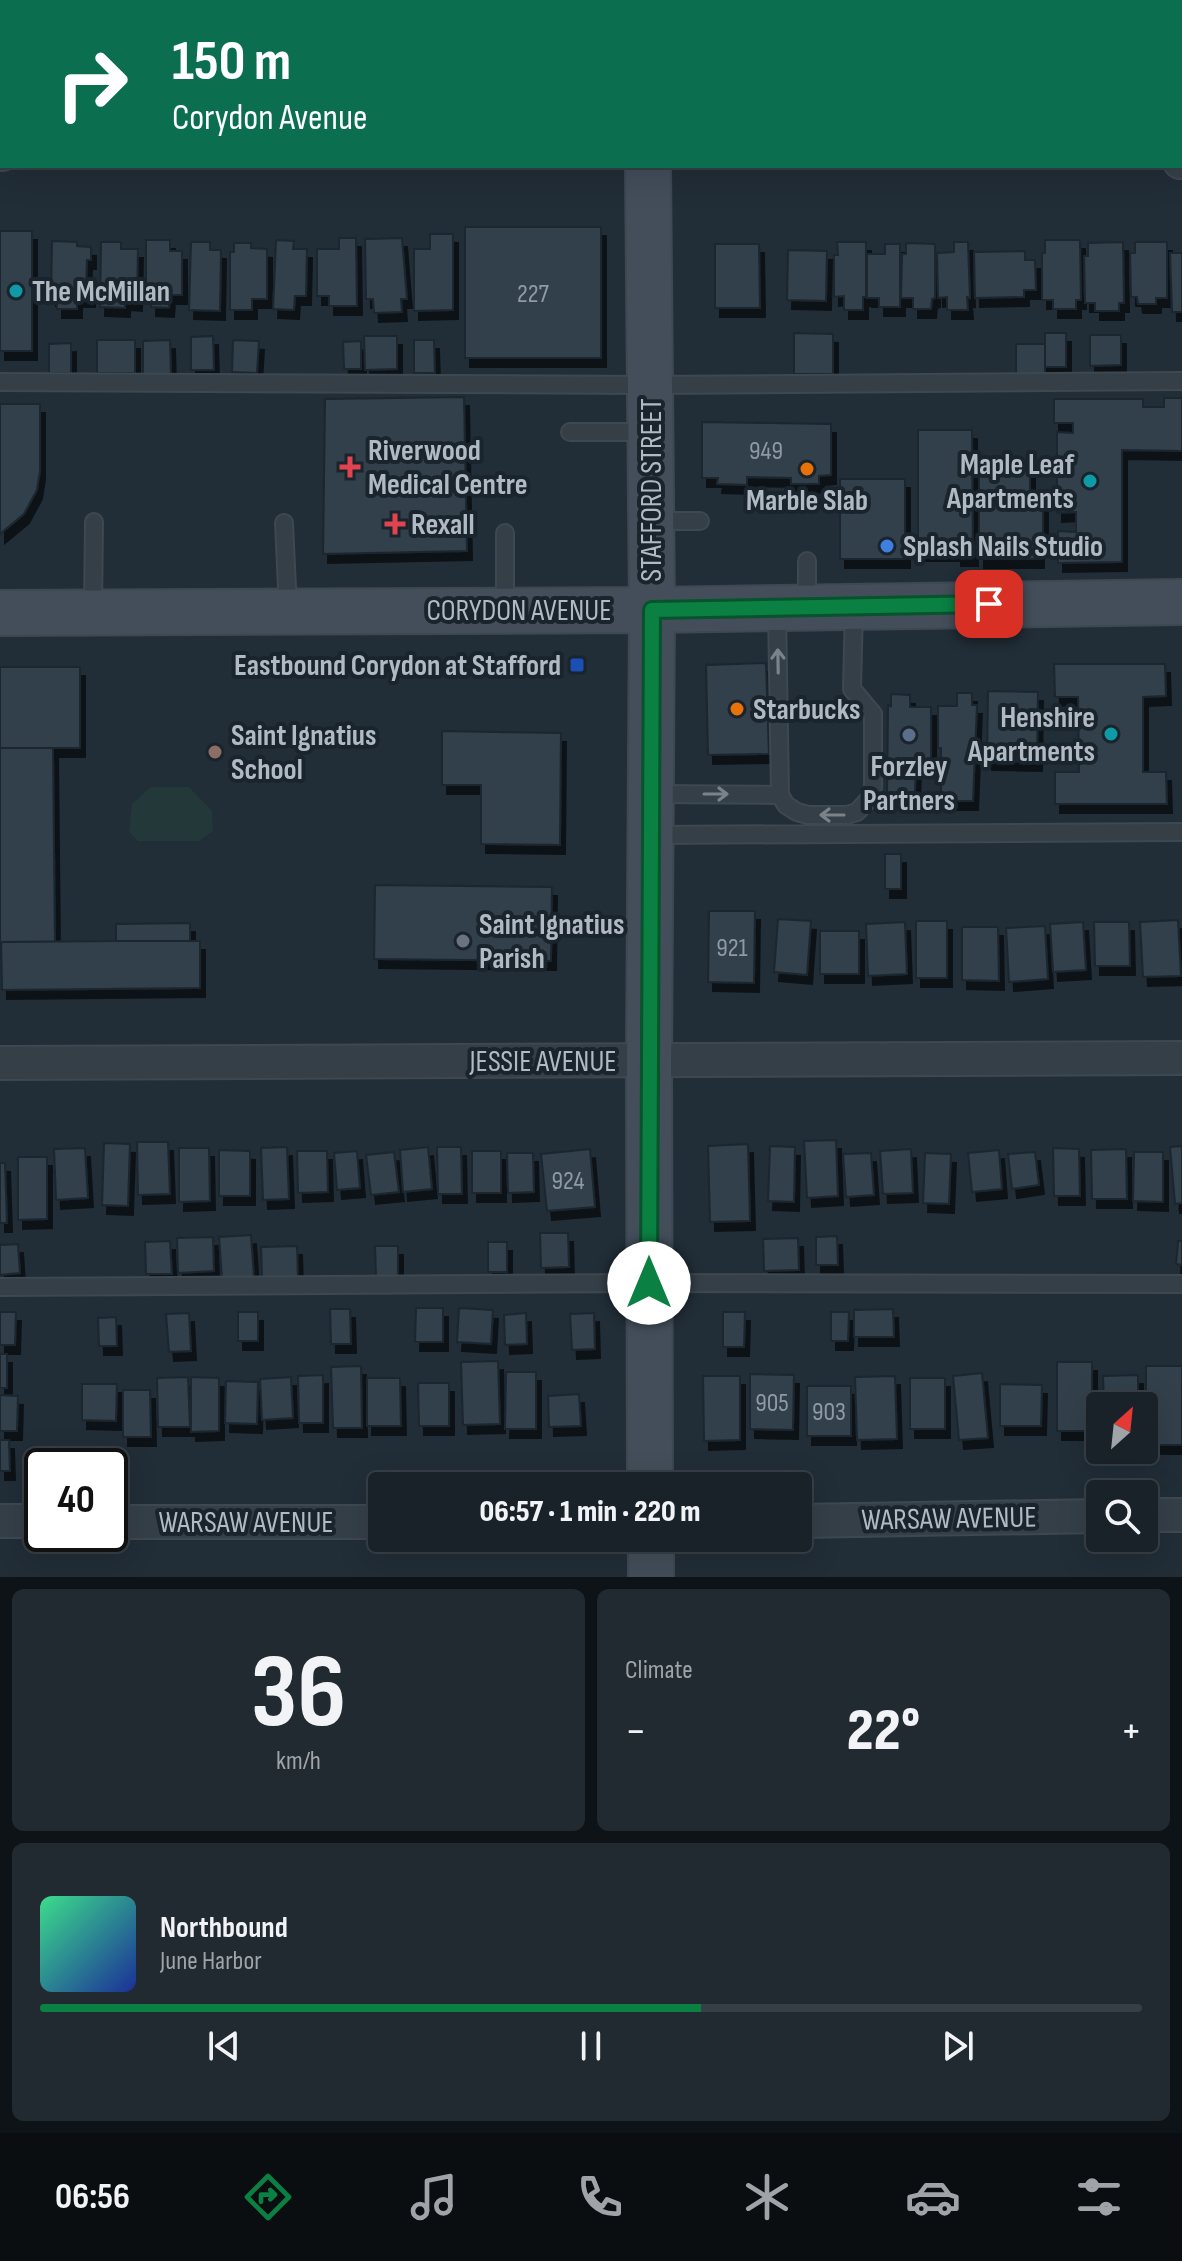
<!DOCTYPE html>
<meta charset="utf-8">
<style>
body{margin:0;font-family:"Sofia Sans Condensed",sans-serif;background:#222a31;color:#f1f3f6;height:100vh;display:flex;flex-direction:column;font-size:30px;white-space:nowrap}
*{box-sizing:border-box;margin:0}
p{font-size:26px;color:#9fa4a8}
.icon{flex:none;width:44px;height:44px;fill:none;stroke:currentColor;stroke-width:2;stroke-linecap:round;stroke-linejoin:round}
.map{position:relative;height:1577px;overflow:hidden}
.panel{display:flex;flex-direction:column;gap:12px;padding:12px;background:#0e1317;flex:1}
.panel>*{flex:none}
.guide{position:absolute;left:0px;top:0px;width:1182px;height:168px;box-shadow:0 8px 32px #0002,0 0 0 2px #373f46;background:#0b6e4f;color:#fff;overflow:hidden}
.needle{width:52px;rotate:27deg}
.tools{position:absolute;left:1086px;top:1392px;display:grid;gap:16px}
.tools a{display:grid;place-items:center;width:72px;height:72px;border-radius:8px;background:#192229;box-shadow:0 8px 32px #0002,0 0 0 2px #373f46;font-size:40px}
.speed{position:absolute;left:24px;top:1448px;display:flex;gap:16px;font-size:40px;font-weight:700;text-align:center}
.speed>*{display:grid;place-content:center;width:104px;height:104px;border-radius:50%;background:#192229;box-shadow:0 8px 32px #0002,0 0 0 2px #373f46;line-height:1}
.speed .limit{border:4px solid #111;border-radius:12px;background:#fff;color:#111}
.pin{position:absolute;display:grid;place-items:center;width:68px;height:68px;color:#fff;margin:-34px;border-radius:16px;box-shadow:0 4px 12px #0006}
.me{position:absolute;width:88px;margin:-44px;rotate:0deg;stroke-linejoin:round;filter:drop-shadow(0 0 6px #0008)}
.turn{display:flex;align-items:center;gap:28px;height:168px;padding:0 40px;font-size:36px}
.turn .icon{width:104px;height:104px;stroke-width:2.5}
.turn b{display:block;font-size:56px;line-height:68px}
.big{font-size:60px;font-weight:800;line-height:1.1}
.panel .tile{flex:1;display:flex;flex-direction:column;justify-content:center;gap:12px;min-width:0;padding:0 28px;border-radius:12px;background:#222a31}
.panel .dial{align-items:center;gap:0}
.dial b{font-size:104px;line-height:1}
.song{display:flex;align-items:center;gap:24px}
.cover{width:96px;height:96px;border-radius:12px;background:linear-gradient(135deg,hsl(150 70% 55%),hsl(230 70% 35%))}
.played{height:8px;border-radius:4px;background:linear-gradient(90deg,#0b8043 60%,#373f46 60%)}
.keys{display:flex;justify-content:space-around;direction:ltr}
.heat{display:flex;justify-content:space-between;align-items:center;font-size:44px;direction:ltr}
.panel .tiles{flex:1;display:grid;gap:12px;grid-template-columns:1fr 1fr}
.tile:last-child{grid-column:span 2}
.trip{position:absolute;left:368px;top:1472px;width:444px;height:80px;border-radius:8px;background:#192229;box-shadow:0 8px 32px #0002,0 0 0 2px #373f46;font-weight:800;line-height:80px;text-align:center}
.menu{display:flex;height:128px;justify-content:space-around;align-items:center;background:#0a0e10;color:#9fa4a8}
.menu .icon{width:56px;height:56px}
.menu .active{color:#0b8043}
.menu b{font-size:36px;color:#f1f3f6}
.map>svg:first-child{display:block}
.green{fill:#233838}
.building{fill:#303f4b;stroke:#1c262e;stroke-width:2;filter:url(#shadow)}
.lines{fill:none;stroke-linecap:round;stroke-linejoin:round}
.lane-casing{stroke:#3e4851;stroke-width:20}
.street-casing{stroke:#3e4851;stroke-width:36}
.secondary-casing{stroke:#3e4851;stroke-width:48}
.path{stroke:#3c5150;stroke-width:5;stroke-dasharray:6 6;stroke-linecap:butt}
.lane{stroke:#353f48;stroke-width:16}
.street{stroke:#353f48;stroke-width:32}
.secondary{stroke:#434e5a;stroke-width:44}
.oneway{stroke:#78838c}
.route-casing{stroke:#07532c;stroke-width:20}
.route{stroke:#0b8043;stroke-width:14}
.culture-dot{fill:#0f9aa8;stroke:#1a242c;stroke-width:3}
.health-dot{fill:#e0444e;stroke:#1a242c;stroke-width:3}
.food-dot{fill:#e8710a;stroke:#1a242c;stroke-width:3}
.shop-dot{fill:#3f7fe0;stroke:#1a242c;stroke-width:3}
.transit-dot{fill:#1a4fb4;stroke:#1a242c;stroke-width:3}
.service-dot{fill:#5c6f8a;stroke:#1a242c;stroke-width:3}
.education-dot{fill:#8d6e63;stroke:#1a242c;stroke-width:3}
.worship-dot{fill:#6b7280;stroke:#1a242c;stroke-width:3}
.labels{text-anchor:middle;stroke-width:8;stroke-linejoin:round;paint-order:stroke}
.number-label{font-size:26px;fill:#8e9aa4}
.poi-label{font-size:30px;font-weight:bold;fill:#afbac4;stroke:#1a242c;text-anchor:start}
.street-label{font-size:30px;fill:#afbac4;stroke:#1a242c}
</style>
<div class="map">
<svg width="1182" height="1577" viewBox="0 0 1182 1577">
<defs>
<filter id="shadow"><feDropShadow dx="5" dy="9" stdDeviation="0" flood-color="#0009"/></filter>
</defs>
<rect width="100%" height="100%" fill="#212d37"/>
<path class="green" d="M151 787H189L212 811 213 831 199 841H138L129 832 132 804Z"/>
<path class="building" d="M0 12H2V67H0Z
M1180 16H1182V73H1180Z
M465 227H601V358H465Z
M0 231H32V351H0Z
M430 234H453V310L414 311V249H430Z
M339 238H356L357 306H329V296H317V249H339Z
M402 238 407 299H401L402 312 374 313 373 299H366L365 239Z
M146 240H170V251H182V295H170L169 308 151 307V298H146Z
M276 240 294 241 293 249H307L306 296H295L294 310 273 309Z
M1045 240H1080L1081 300H1076V309H1053V300H1042V253H1045Z
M52 241 77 242V246L91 247V260H87L86 287 90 286V298H77V309H57V297H51Z
M101 242H121V249H138L137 302 125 301V308L100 307Z
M191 242H210V250H221L220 311 189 310Z
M837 242H866V297H863V310H844V296L834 297V255H838Z
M954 242H968L970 298 967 297 968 310H947V297L938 298 937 253 954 252Z
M1123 242 1124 303H1119V311H1095V303H1085L1084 256H1088V243Z
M1135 242H1167V298H1156V304H1138L1137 297H1131L1130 253H1135Z
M234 243H251V248L267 249V299H252V310H230V252H234Z
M906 243 935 244V298L932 299 931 309H913V298H901L902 254H906Z
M715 244H759L760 308H715Z
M885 244H900V307H879V298H867V254H885Z
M788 250 827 251 826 301 787 300Z
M1025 251V260H1035L1036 290H1024V297L975 298 974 252Z
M1170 253H1182V312H1172Z
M794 333 833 334V374H794Z
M1045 333H1066V367H1045Z
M1090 335H1121V365L1090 366Z
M213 336 214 370H191V337Z
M364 336H397V369L365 370Z
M97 340H135V373H97Z
M170 340 171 374 143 375V341Z
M233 340 259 341 257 373 232 372Z
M414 340H434L435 373H414Z
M361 341V369H344L343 342Z
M71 343V373H49V344Z
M1016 344H1045V374H1016Z
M464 397 467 551 323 554 325 399Z
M1164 398H1182V451L1122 450V562L1058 563V531L1076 532V512L1057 513V432L1073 433V423H1054V399H1143V407H1164Z
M0 404H40V471L37 490 24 514 0 534Z
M702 422 831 424V475L819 476V484H791V478L747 477V485L717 484 718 478H702Z
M918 430H972L973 557H956V552H918Z
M979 468 1030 469V497H1043V534H1039V559H979Z
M840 479H905V559H840Z
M766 663 769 754 708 755 706 665Z
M1054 664H1165L1166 696 1143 697V772H1166L1167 804H1055V772H1079L1078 697H1055Z
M0 667H80V748H0Z
M988 691 1038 692 1037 762 987 761Z
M957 693H972V705H977L973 801H941V748H938V706H957Z
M891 694 910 695V707H931V764L916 763 915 793H887L888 705 891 706Z
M442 731 561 733 560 845 481 844V785H442Z
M0 748H53L55 942H1L0 960Z
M885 854H901V889H885Z
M375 885 552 887 551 961 374 959Z
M709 911H755L754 983 708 982Z
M778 919 811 921 807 975 774 972Z
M1178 920 1181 976 1143 977 1140 922Z
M916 921H947V978H916Z
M905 922 907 974 868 976 866 924Z
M1083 922 1086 970 1053 972 1050 924Z
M1094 922H1129L1130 966H1095Z
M190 923V941H116V924Z
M1045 926 1048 979 1009 982 1006 928Z
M962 927H998L999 981 962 980Z
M820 931H859V974H820Z
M116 941H200V988L2 990 1 942Z
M836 1140 838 1196 807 1198 804 1141Z
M137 1142H168L170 1194 138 1195Z
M104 1143 130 1144 128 1206 102 1205Z
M748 1144 750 1221 710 1222 708 1146Z
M770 1146 795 1147 794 1202 768 1201Z
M1182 1146V1203L1175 1204 1170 1147Z
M287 1147 289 1199 263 1200 261 1148Z
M428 1147 432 1189 403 1192 400 1150Z
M437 1147H461L462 1194H438Z
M85 1148 88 1198 56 1200 54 1149Z
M179 1148H209L210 1201 179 1202Z
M1053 1148 1079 1149 1080 1196H1054Z
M590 1149 595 1207 547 1211 541 1154Z
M911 1149 913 1193 883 1194 880 1151Z
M1126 1149 1127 1199H1092L1091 1150Z
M219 1150 250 1151V1196H219Z
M999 1150 1002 1189 972 1192 968 1153Z
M297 1151H327L328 1192 298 1193Z
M357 1151 360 1188 337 1190 334 1153Z
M472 1151H501V1193H472Z
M394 1152 399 1192 371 1195 366 1155Z
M1035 1152 1039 1185 1012 1189 1008 1154Z
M1134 1152H1163V1202L1133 1201Z
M507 1153H533L534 1192 508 1193Z
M871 1153 874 1195 846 1197 843 1154Z
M925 1153 951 1154 949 1204 923 1203Z
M18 1157H47V1219L18 1220Z
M0 1163H5L7 1223H0Z
M540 1233H568L569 1267 541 1268Z
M251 1235 254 1277 222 1279 219 1237Z
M837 1236 838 1265H816V1237Z
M213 1237 214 1271 178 1273 177 1238Z
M798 1238 799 1270 764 1271 763 1239Z
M170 1241 172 1274H146L145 1242Z
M1178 1241H1182V1265L1176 1264Z
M488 1242H507V1272H488Z
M18 1244 20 1273 0 1275V1245Z
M297 1246 298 1277 262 1278 261 1247Z
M375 1246H398V1277H376Z
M416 1308H443V1342H415Z
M459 1308 493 1310 491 1344 457 1342Z
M330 1309H350L351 1344H331Z
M893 1309 894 1337H854V1310Z
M0 1312H16L15 1345H0Z
M238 1312H258V1341H238Z
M723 1312H745L744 1347H723Z
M831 1312H849L848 1341H831Z
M189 1313 191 1351 169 1352 166 1314Z
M526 1313 527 1344 505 1345 504 1315Z
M594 1313 595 1349 572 1350 570 1314Z
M116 1317 117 1346H99L98 1318Z
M0 1354H7V1388H0Z
M498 1361 500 1424 463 1425 461 1362Z
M1057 1362H1092V1431H1057Z
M361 1366 362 1428H333L331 1367Z
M1146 1366H1182V1445H1146Z
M506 1372H536V1429H505Z
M982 1373 988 1438 959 1440 953 1376Z
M750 1374 794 1375 793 1430 750 1429Z
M323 1375V1423H299L298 1376Z
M1138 1375V1406H1104L1103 1376Z
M703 1376H740V1440L704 1441Z
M895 1376 897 1439 857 1440 855 1377Z
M188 1377 190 1427H158L157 1378Z
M191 1377 219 1378V1431L191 1432Z
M291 1377 293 1418 262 1420 260 1379Z
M367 1378H400L401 1426H367Z
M910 1378H945V1429H910Z
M226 1381 258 1382 257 1424 225 1423Z
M418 1383H449V1426H419Z
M82 1384H117L116 1421 82 1420Z
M1000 1384 1042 1385 1041 1426H1000Z
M807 1386H851V1436H807Z
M123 1390H150L151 1437H123Z
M579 1394 581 1426 549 1427 548 1396Z
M0 1395 18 1396 17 1431H0Z
M0 1440H9L10 1471H0Z"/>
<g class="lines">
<defs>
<path id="lane" d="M0 382 650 385 1182 381
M570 432H649
M654 521H700
M284 523 288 610
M505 533V608
M807 561V607
M777 609 780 795 786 805 797 812 808 815H847L857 812 870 798 873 787V714L852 689 854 608
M93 610 94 522
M653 794 780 795
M652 835 1182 832
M0 1287 649 1283 1182 1284"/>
<path id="street" d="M0 154H2
M1180 162H1182
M0 1063 1182 1058
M1144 1515H1182
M0 1521H42
M798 1521 1100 1516
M110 1522H382"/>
<path id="secondary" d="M646 0V2
M648 166 652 610 649 1060 650 1486
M0 613 652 610 1182 602
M651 1538V1577"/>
</defs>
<use href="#lane" class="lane-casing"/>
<use href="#street" class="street-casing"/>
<use href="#secondary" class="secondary-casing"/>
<path class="path" d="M551 923 610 925"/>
<use href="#lane" class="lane"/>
<use href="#street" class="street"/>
<use href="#secondary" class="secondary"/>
</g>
<defs><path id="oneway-shaft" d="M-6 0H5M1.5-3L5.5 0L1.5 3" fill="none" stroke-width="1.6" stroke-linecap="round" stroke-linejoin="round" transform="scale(2)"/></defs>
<g class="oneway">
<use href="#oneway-shaft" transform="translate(778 661) rotate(-91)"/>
<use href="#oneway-shaft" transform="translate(716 794)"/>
<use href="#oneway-shaft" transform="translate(832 815) rotate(180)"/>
</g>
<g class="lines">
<defs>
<path id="route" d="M649 1283 652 610 989 604"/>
</defs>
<use href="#route" class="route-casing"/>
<use href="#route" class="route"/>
</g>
<g class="culture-dot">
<circle cx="16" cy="291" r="8"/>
<circle cx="1090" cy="481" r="8"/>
<circle cx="1111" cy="734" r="8"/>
</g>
<g class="health-dot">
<path d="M346 455h8v8h8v8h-8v8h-8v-8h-8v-8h8z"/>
<path d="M391 512h8v8h8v8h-8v8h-8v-8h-8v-8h8z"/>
</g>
<g class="food-dot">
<circle cx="807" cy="469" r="8"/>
<circle cx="737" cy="709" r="8"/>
</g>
<circle class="shop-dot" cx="887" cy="546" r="8"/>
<rect class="transit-dot" x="569" y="657" width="16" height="16" rx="4"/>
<circle class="service-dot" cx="909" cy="735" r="8"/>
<circle class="education-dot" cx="215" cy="752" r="8"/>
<circle class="worship-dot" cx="463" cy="941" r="8"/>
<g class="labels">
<g class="number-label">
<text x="533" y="302">227</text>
<text x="766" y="459">949</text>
<text x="732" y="956">921</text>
<text x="568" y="1189">924</text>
<text x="772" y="1411">905</text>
<text x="829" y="1420">903</text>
</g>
<g class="poi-label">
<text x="32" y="301">The McMillan</text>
<text x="368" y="460">Riverwood<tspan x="368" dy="34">Medical Centre</tspan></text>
<text x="1074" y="474" text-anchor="end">Maple Leaf<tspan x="1074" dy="34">Apartments</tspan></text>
<text x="807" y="510" text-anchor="middle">Marble Slab</text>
<text x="411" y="534">Rexall</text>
<text x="903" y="556">Splash Nails Studio</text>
<text x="561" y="675" text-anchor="end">Eastbound Corydon at Stafford</text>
<text x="753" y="719">Starbucks</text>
<text x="1095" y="727" text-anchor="end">Henshire<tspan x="1095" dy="34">Apartments</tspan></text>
<text x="231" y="745">Saint Ignatius<tspan x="231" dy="34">School</tspan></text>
<text x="909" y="776" text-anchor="middle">Forzley<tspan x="909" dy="34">Partners</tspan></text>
<text x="479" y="934">Saint Ignatius<tspan x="479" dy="34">Parish</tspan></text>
</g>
<g class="street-label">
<text transform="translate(651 490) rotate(-90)" y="10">STAFFORD STREET</text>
<text x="519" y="620">CORYDON AVENUE</text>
<text x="543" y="1071">JESSIE AVENUE</text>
<text transform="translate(949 1518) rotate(-1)" y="10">WARSAW AVENUE</text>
<text x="246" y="1532">WARSAW AVENUE</text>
</g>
</g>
</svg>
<div class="tools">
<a><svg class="needle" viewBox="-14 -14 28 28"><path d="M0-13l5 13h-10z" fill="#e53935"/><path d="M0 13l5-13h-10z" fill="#9fa4a8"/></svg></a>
<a><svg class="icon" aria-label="search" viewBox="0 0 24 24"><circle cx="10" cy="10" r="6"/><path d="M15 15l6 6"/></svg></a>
</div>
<div class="speed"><div class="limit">40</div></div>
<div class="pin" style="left:989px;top:604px;background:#d93025"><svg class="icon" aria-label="arrive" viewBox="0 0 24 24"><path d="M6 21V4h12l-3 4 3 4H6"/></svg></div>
<svg class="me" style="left:649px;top:1283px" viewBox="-20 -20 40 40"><circle r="19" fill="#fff"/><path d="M0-13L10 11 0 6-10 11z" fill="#0b8043"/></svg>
<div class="trip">06:57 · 1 min · 220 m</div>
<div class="guide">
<div class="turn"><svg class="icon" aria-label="right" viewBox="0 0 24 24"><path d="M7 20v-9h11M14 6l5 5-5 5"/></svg><div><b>150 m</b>Corydon Avenue</div></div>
</div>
</div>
<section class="panel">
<div class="tiles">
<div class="tile dial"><b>36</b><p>km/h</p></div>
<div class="tile"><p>Climate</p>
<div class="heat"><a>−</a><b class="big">22°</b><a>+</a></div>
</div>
<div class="tile">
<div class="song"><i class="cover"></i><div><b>Northbound</b><p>June Harbor</p></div></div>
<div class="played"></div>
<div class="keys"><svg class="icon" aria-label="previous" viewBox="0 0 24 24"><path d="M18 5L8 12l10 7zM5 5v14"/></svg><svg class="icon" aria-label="pause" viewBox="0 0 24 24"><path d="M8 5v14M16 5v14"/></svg><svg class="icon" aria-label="next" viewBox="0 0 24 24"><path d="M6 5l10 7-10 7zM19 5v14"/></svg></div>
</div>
</div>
</section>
<nav class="menu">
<b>06:56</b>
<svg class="icon active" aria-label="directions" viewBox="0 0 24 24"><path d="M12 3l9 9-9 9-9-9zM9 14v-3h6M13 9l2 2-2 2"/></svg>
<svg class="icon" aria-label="music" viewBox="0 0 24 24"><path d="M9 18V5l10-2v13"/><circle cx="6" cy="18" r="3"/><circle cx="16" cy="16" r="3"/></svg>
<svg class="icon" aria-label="phone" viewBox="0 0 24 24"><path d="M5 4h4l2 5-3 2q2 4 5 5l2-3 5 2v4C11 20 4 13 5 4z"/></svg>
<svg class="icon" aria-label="climate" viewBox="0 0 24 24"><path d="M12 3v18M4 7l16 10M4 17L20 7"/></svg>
<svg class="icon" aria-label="car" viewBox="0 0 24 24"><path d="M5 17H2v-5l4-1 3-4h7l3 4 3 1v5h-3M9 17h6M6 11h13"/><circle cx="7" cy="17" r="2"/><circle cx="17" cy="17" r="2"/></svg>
<svg class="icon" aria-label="filters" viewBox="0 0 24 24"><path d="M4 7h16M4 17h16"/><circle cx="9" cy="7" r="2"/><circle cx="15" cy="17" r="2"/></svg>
</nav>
